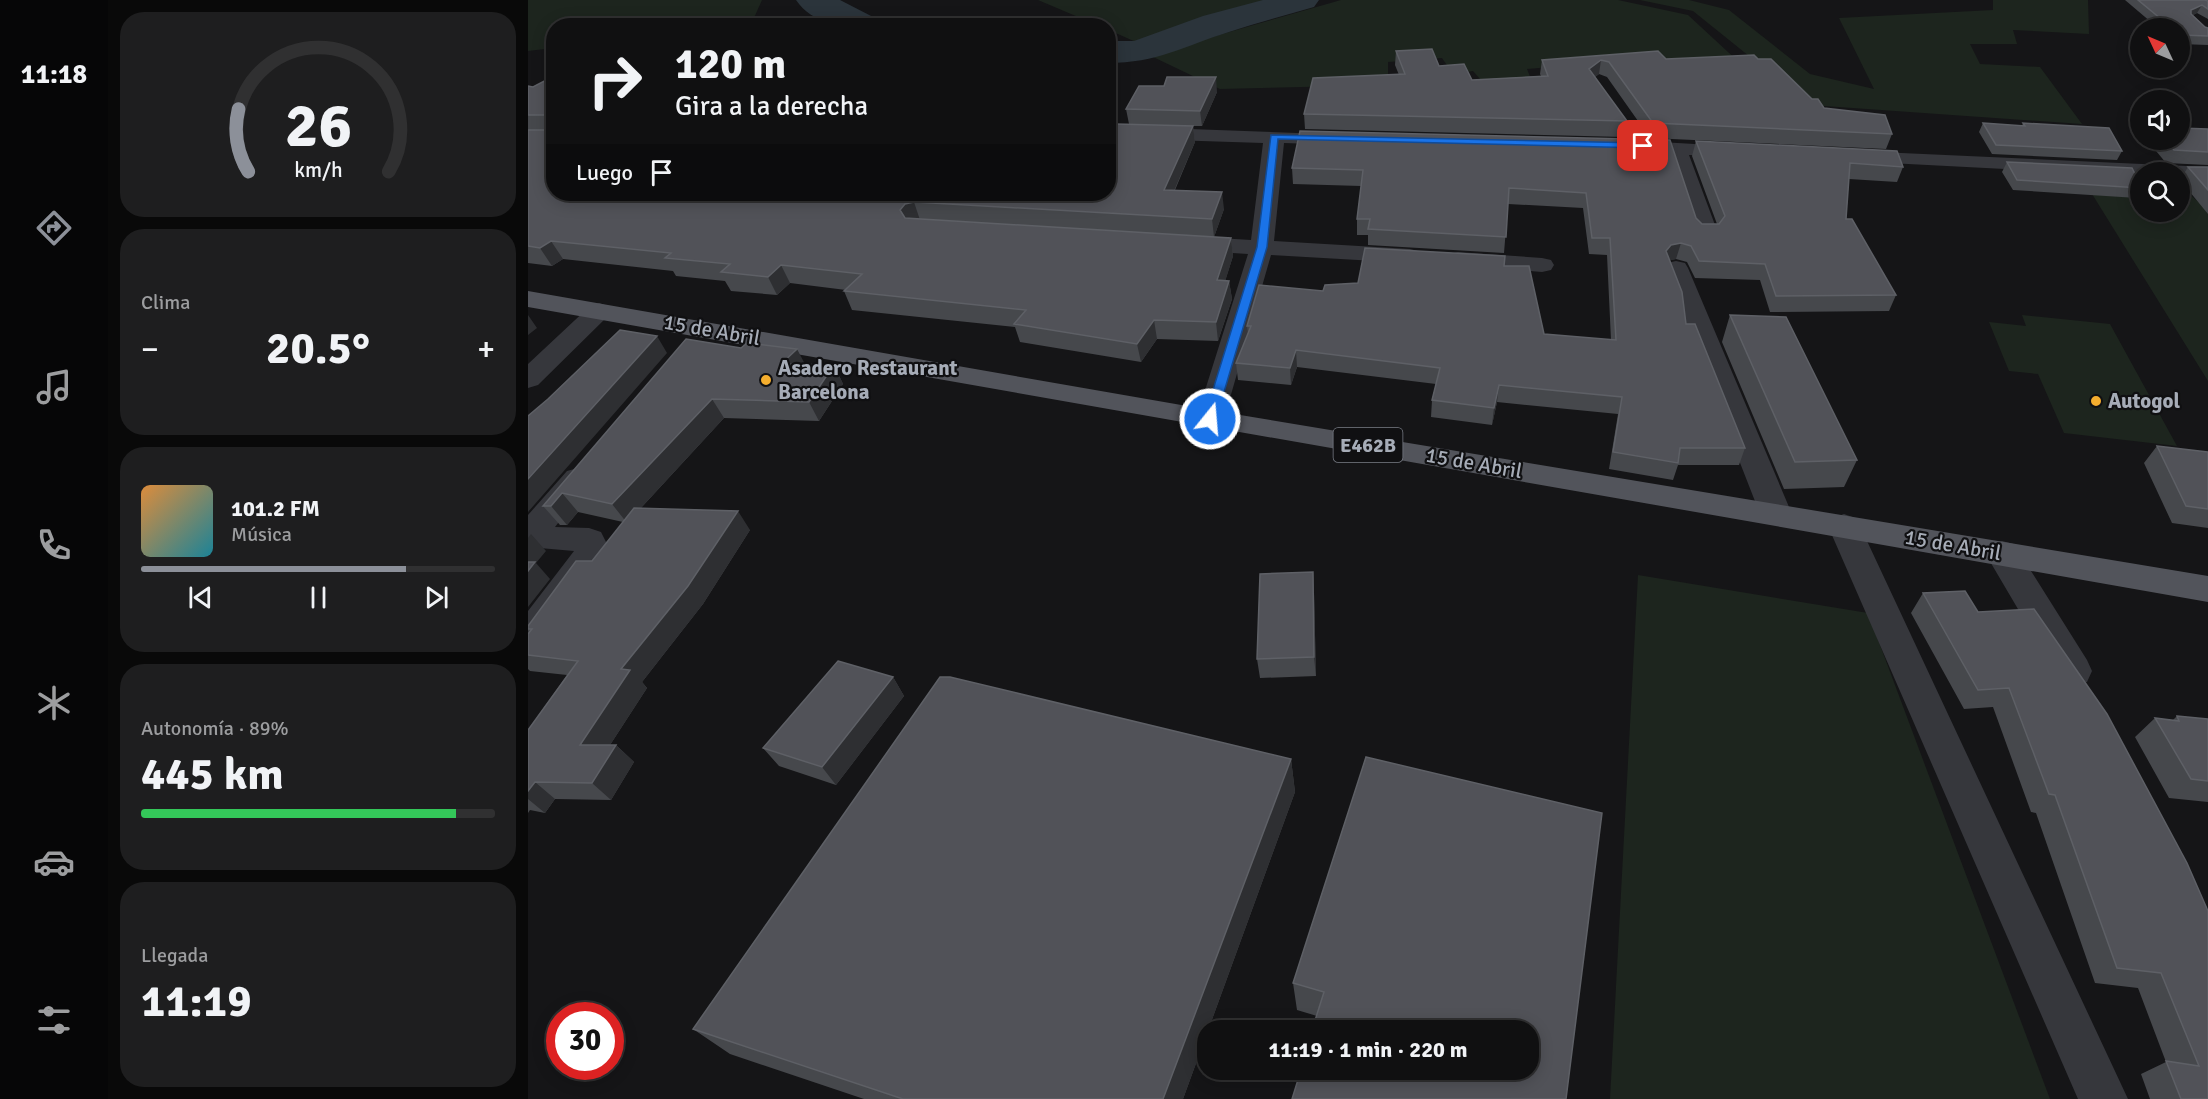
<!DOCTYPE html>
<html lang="es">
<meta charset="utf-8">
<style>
body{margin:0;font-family:Signika,sans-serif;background:#1e1e1f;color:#f1f3f6;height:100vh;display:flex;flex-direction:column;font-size:22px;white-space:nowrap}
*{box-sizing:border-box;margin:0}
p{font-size:20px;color:#9c9d9f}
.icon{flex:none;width:33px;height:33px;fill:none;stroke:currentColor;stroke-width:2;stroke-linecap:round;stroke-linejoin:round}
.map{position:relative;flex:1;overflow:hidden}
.panel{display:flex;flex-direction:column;gap:12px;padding:12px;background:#090909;width:420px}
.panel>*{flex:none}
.top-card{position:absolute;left:18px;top:18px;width:570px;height:183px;border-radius:24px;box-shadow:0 3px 15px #0003,0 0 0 2px #303031;background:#101011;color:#f1f3f6;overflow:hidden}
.needle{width:39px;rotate:314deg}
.tools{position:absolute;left:1602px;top:18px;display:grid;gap:12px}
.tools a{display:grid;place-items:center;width:60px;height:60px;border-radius:50%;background:#101011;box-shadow:0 3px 15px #0003,0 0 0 2px #303031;font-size:30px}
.speed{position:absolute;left:18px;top:1002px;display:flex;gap:12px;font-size:30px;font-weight:700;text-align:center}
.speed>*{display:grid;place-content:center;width:78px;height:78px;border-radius:50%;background:#101011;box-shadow:0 3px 15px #0003,0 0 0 2px #303031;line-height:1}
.speed .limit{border:9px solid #d22;background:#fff;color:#111}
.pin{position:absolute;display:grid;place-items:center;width:51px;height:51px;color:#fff;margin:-26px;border-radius:12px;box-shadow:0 3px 9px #0006}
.me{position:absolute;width:66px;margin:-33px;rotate:17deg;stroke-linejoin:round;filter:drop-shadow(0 0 4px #0008)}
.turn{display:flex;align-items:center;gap:21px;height:126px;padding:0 30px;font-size:27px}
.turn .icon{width:78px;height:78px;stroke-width:2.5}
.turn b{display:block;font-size:42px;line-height:51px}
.then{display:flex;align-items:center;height:57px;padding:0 30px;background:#0003;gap:12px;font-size:22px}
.big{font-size:45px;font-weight:800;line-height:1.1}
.panel .widget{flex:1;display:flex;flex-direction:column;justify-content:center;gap:9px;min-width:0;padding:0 21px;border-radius:24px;background:#1e1e1f}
.panel .dial{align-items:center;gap:0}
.dial svg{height:156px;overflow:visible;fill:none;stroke:#303031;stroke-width:7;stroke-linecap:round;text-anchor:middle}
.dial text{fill:#f1f3f6;stroke:none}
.song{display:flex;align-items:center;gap:18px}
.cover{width:72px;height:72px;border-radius:9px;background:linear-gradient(135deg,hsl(30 70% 55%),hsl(190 70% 35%))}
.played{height:6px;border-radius:3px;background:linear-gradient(90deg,#8c9099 75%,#303031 75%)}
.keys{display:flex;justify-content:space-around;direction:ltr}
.heat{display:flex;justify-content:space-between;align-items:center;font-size:33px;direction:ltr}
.charge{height:9px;border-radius:4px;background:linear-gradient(90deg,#34c759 89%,#303031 0)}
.trip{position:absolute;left:669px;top:1020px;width:342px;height:60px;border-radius:24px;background:#101011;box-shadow:0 3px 15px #0003,0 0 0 2px #303031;font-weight:800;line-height:60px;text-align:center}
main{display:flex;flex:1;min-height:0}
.tab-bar{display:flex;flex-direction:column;width:108px;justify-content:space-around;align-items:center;background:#060607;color:#9c9d9f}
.tab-bar .icon{width:42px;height:42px}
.tab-bar .active{color:#8c9099}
.tab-bar b{font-size:27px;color:#f1f3f6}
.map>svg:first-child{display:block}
.green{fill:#1d251e}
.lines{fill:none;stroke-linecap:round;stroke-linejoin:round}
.river{fill:#2b343b;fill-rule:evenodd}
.minor{fill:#36373c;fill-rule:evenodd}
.major{fill:#52545b;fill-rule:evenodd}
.wall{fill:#46484c}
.shaded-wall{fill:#2e2f32}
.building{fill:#515258;stroke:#5e6066;stroke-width:1.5}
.route{fill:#1a73e8;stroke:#114b97;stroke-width:1.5}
.poi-dot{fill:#f5ae2e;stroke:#101012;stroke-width:2}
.labels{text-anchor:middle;stroke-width:4.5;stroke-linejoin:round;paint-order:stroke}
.shield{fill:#101012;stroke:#797d86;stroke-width:1.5}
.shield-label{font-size:20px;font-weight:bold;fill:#a6acb7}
.street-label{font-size:21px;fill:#a6acb7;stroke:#101012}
.poi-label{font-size:21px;font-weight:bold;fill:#a6acb7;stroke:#101012;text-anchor:start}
</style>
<main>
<nav class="tab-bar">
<b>11:18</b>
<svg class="icon active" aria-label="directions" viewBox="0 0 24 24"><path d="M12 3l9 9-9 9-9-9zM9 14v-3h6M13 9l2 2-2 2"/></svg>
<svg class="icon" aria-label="music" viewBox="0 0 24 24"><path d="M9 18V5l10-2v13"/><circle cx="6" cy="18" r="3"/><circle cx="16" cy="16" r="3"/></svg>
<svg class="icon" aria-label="phone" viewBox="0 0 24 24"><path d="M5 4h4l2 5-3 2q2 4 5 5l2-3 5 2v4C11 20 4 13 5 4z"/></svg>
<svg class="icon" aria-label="climate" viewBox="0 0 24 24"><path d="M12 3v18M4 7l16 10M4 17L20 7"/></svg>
<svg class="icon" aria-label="car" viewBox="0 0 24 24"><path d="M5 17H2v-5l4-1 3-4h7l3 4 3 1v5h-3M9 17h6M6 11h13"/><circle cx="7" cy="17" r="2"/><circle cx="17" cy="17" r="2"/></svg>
<svg class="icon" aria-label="filters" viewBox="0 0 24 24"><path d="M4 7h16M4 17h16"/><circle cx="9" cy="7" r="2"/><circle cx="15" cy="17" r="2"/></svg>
</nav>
<section class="panel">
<div class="widget dial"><svg viewBox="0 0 100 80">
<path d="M14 69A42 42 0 1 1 86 69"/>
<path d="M14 69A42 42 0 0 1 9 37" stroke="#8c9099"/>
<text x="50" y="56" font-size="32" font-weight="700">26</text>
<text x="50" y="72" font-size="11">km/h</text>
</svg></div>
<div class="widget"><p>Clima</p>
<div class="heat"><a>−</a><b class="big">20.5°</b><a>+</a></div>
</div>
<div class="widget">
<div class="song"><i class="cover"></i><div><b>101.2 FM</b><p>Música</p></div></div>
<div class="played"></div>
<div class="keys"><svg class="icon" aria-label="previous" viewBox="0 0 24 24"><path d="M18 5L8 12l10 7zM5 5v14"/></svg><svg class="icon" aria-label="pause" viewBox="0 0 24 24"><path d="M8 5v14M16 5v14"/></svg><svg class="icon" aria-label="next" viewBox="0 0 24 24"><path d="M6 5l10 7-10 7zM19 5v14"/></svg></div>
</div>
<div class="widget"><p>Autonomía · 89%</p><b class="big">445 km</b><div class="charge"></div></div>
<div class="widget"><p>Llegada</p><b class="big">11:19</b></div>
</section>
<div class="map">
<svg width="1680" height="1099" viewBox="0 0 1680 1099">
<rect width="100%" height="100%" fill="#151517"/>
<path class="green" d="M0 0H234L225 20 216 25 26 26 25 48 0 51Z
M510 0H748L610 43 581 30 580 26 569 25Z
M813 0H1090L1160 15 1213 64 1185 66 1132 58 999 69 1005 84 959 87 945 71 925 74 914 58 860 62V85L692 89 621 55Z
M1112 0H1161L1201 10 1282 74 1346 89 1311 18 1465 10V0H1560L1561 34 1485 30 1489 44H1442L1452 64 1512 67 1554 124 1282 105 1165 11Z
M1556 181 1612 185V212H1652V187H1654L1680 211V381Z
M1494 315 1582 324 1649 446 1536 433 1510 374 1481 371 1461 322 1498 326Z
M1110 575 1340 613 1522 1099H1082Z"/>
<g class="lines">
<path class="river" d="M268 0H312L347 18 352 26C322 26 287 28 268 0Z
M735 0H791L786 7C758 15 729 23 701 32 656 46 629 63 580 63V41H606L675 16Z"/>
<path class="minor" d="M580 126 823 135 826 139 823 143 816 145 756 143 746 241 882 249 890 251 894 256 890 261 882 263 743 255 696 419 692 426 682 428 672 426 668 419 720 254 658 250 650 248 646 243 650 238 658 236 723 240 735 143 580 138Z
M1098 140 1218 147 1221 151 1218 155 1211 157 1161 155 1190 233 1186 238H1170L1166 233 1140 154 1091 150 1088 146 1091 142Z
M1329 151 1680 167V179L1652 178V172H1612V176L1322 161 1319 157 1322 153Z
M930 252 1014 258 1023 260 1026 265 1023 270 1014 272 922 264 918 259 922 254Z
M1148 261 1157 263 1160 268 1264 514 1259 522 1248 525 1237 522 1232 514 1136 268 1139 263Z
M71 303 80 306 84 311 80 316 10 385 0 388V364L62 306Z
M50 468 61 471 65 478 27 527 61 528 73 532 82 550 13 648 0 652V611L46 551 0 547V515L39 471Z
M1316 514 1327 518 1332 526 1600 1099H1550L1300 526 1305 518Z
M1474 541 1486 544 1559 660 1564 671 1559 682 1546 686 1533 682 1457 553 1462 544Z"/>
<path class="major" d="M0 291 682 410 1680 576V602L0 307Z"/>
</g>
<path class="wall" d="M1597 0H1677L1680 1V19L1669 13 1665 15 1677 27 1680 28V45L1652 44V28H1630Z
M868 51 911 66 944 80 1013 76 1012 74 1014 60 1230 59 1296 108 1364 134 1358 149 1122 138 1079 77 1071 74 1067 77 1099 121 1096 137 777 129 776 114 871 75 867 65Z
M0 86 580 194 601 124 598 109 689 92 674 126H665L667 142 647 190 696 209 686 237 525 227 703 238 705 256 697 281H701L704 299 690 341 629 339 613 362 492 342 487 327 324 310 316 291 318 290 262 283 249 295 203 291 197 281 148 276 145 271 35 259 24 266 0 263Z
M1455 123 1494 126 1495 123 1594 151 1589 160 1464 154 1451 132Z
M1680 129V165L1638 163 1619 140H1637Z
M1142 140 1168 218 1174 224H1189L1164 156 1168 141 1375 167 1369 182 1321 179 1318 219 1368 295 1361 311 1242 312 1232 280 1167 278 1159 262 1148 259 1142 260 1158 324 1217 448 1211 465H1150L1145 480 1081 469 1090 414 969 402 964 425 903 417 904 400 908 384 769 367 763 385 710 380 708 363 720 334 719 326 795 291 830 283 976 266 1016 334 1083 340 1079 255 1061 254 1055 208 980 204 976 253 840 245V235H829V219L833 186 765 184 764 168Z
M1479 162 1612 184V193L1609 198 1485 190 1474 172Z
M1660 167H1680V214L1652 180Z
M1202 315 1329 460 1316 487 1256 489 1194 342Z
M158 339 277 364 306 365 315 384 291 421 196 418 112 509 222 530 175 604 114 682 119 688 82 745H88L106 762 83 800 27 799 17 813 2 810 0 813V730L39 675 2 671 0 669V634L1 632 0 631V626L64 561 95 522 50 512 39 525H32L15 506Z
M1629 446 1680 452V528L1644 523 1616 463Z
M786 592 788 676 732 678 729 659Z
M1395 593 1450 612 1579 714 1680 1099H1622L1613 1074 1638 1062 1610 988 1567 983 1508 813 1503 812 1465 707 1436 709 1383 613Z
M365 677 376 696 308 785 251 766 235 748Z
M1649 716 1680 719V802L1641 798 1607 737 1627 718 1645 720Z
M763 759 767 792 655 1099H336L202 1054 165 1029Z
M1074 813 789 1016 769 1010 765 983Z"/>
<path class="shaded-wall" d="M1674 5 1669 13 1659 18 1663 10Z
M1073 60 1071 74 1059 83 1061 69Z
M688 77 689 92 674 126 672 111Z
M665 126 667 142 639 207 636 190Z
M694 192 696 209 686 237 684 219Z
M386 202 392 220 378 228 372 210 377 204Z
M703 238 705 256 692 298 689 280Z
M23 241 35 259 24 266 12 248Z
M1153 243 1148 259 1139 261 1138 251 1143 245Z
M253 265 262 283 249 295 240 277Z
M701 281 704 299 690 341 688 322Z
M0 315 9 328 0 335Z
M626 320 629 339 613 362 609 344Z
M129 336 139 353 0 512V479Z
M269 349 279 368 253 364Z
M768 350 769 367 763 385 762 368Z
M306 365 315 384 291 421 281 402Z
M971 385 969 402 964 425 966 408Z
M184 399 196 418 99 523 84 504Z
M34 493 50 512 39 525 23 506Z
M210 511 222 530 175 604 114 682 119 688 71 762 52 745 93 669Z
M3 534 18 551 8 563 22 579 0 607V538Z
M785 572 786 592 788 676 786 657Z
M365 677 376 696 308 785 294 767Z
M88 745 106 762 83 800 64 783Z
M763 759 767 792 655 1099H635Z
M7 782 27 799 17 813 0 799V791Z"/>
<path class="building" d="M1610 0H1677L1680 1V9L1674 5 1663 10V14L1677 27 1680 28V36L1653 35H1652V28H1644Z
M904 49 911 66 936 64 944 80 1020 76 1014 60 1130 51 1138 59 1226 55 1230 59H1243L1284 99H1290L1296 108 1357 115 1364 134 1125 123 1081 62 1073 60 1061 69 1099 121 776 114 785 78 877 74 868 51Z
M26 76V194H580V139L589 124 665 126 636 190 694 192 684 219 386 202 377 204 372 210 377 218 703 238 689 280 701 281 688 322 626 320 609 344 486 324 498 310 316 291 334 274 253 265 240 277 193 272 202 264 137 258 143 253 23 241 12 248 0 246V130H17V115H0V86L5 87Z
M639 77H688L672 111 598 109 611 86H636Z
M1455 123 1497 126 1495 123 1581 128 1594 151 1468 145Z
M1652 128 1680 129V152L1646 150 1637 140H1652Z
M772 131 1142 140 1168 218 1174 224H1191L1197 216 1168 141 1369 151 1375 167 1322 163 1318 219H1324L1368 295 1248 296 1237 264 1171 261 1163 246 1153 243 1143 245 1138 251 1154 292 1158 324H1167L1217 448H1152L1150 463 1085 452 1094 397 971 385 966 408 904 400 912 368 768 350 762 368 708 363 723 326H719L731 285 795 291 797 285 830 283 837 248 977 256 976 266H1001L1016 334 1088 340 1082 238H1064L1058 193 981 188 978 237 840 229 842 219H829L835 170 764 168Z
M1479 162 1604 168 1612 184V188L1489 180Z
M1660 167H1680V190Z
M1202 315 1258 317 1329 460 1267 462Z
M92 330 129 336 0 479V416L20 399Z
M158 339 213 348 219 343 269 349 253 364 306 365 281 402 184 399 84 504 34 493 23 506H15Z
M1629 446 1680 452V509L1658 506Z
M106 508 210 511 160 586 93 669 102 670 52 745H88L64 783 7 782 0 791V730L50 661 0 655V634L4 629H0V626L48 561H64Z
M0 562H7L0 571Z
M785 572 786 657 729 659 732 574Z
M1437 591 1450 612 1506 609 1579 714 1659 863 1680 911V1099H1653L1638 1061 1671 1066 1633 973 1589 968 1527 795 1521 794 1481 688 1450 690 1395 593Z
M310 661 365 677 294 767 235 748Z
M412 677H422L763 759 635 1099H375L165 1029Z
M1649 716 1680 719V781L1663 779 1627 718 1651 721Z
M838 757 1074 813 1038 1099H764L773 1070H1000V1030H784L796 992 765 983Z"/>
<path class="route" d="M743 135 1115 143 1119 146 1115 148 750 139 739 247 688 419 682 423 676 419 729 247Z"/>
<g class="poi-dot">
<circle cx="238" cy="380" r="6"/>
<circle cx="1568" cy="401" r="6"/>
</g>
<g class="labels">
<rect class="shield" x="805.5" y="428" width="69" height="34" rx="4.5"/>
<g class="shield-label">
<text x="840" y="452">E462B</text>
</g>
<g class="street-label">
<text transform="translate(184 330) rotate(10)" y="7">15 de Abril</text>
<text transform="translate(946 463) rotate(10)" y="7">15 de Abril</text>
<text transform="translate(1425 545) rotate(10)" y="7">15 de Abril</text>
</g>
<g class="poi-label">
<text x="250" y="375">Asadero Restaurant<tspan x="250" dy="24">Barcelona</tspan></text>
<text x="1580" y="408">Autogol</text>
</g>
</g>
</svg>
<div class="tools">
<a><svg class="needle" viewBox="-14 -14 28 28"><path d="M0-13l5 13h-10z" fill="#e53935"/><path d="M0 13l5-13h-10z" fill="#9c9d9f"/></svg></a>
<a><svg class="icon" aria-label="sound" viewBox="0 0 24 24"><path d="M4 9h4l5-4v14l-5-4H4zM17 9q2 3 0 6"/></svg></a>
<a><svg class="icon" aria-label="search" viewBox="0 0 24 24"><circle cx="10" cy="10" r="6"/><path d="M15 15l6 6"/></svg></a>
</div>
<div class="speed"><div class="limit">30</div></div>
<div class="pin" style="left:1115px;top:146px;background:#d93025"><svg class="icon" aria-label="arrive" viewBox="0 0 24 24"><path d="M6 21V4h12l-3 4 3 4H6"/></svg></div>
<svg class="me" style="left:682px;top:419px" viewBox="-20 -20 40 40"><circle r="17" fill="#1a73e8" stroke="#fff" stroke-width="3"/><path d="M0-11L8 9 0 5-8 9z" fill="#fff"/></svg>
<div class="trip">11:19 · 1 min · 220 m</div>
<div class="top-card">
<div class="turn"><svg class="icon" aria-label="right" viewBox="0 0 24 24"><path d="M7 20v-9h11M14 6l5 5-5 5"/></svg><div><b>120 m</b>Gira a la derecha</div></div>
<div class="then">Luego<svg class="icon" aria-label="arrive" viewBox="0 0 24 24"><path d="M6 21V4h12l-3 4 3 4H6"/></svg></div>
</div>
</div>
</main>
